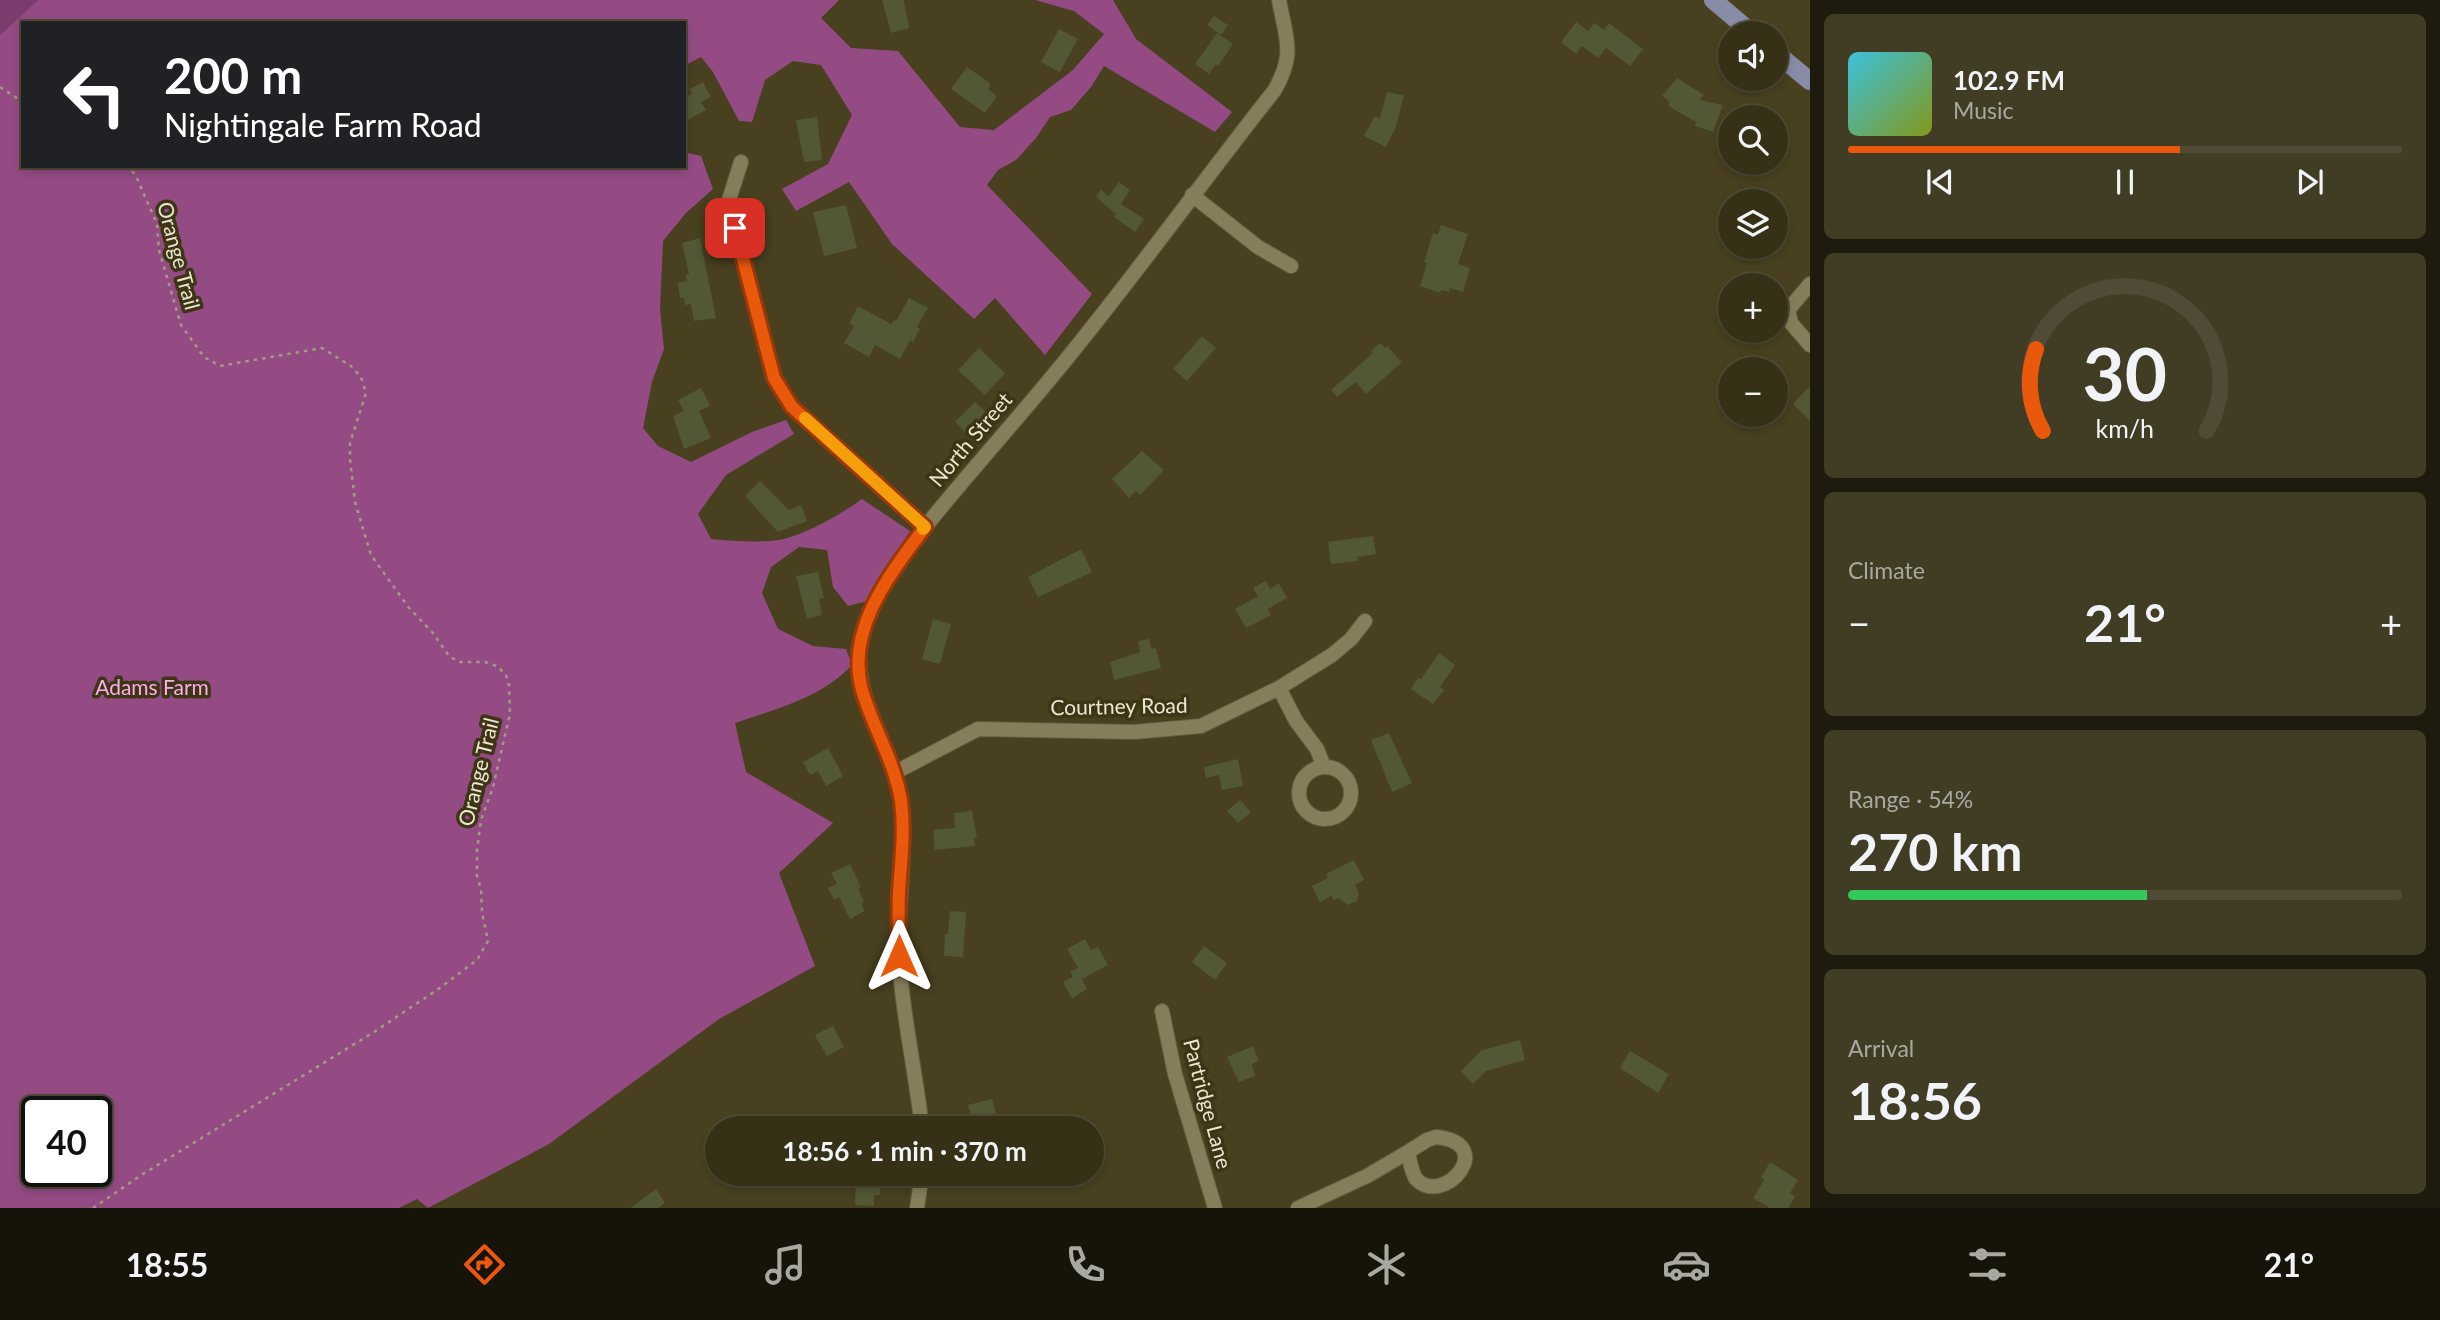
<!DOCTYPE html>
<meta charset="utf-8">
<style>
body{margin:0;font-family:Lato,sans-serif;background:#413c24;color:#f1f3f6;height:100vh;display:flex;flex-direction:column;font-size:26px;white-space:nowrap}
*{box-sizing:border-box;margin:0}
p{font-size:23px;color:#aaa9a1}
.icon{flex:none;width:38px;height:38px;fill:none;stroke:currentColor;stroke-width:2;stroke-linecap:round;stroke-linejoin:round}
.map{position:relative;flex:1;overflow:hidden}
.panel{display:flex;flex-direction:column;gap:14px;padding:14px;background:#1e1a0d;width:630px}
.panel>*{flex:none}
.guide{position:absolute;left:21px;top:21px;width:665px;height:147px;border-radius:0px;box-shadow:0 4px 10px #0003,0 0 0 2px #504b36;background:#202124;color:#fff;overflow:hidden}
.buttons{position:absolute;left:1718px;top:21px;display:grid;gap:14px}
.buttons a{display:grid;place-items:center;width:70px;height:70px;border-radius:50%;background:#363017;box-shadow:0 4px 10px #0003,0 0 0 2px #504b36;font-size:35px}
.speed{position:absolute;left:21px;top:1096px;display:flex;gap:14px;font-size:35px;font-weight:700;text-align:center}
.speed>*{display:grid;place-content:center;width:91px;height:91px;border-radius:50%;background:#363017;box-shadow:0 4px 10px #0003,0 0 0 2px #504b36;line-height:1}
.speed .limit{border:4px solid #111;border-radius:10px;background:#fff;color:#111}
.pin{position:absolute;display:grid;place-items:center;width:60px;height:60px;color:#fff;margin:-30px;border-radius:14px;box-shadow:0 4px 10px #0006}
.me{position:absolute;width:77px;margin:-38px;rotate:0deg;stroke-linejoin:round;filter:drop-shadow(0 0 5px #0008)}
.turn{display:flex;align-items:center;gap:24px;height:147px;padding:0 28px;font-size:32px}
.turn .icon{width:91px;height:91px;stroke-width:2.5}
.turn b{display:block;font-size:49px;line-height:60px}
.big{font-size:52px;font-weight:700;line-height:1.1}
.panel .widget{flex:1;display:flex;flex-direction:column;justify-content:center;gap:10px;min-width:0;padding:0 24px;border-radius:10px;background:#413c24}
.panel .dial{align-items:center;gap:0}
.dial svg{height:182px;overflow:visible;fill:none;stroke:#504b36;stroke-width:7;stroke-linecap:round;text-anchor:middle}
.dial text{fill:#f1f3f6;stroke:none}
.song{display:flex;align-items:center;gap:21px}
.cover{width:84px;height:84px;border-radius:10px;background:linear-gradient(135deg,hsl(190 70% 55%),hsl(70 70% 35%))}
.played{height:7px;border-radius:4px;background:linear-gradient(90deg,#ea580c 60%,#504b36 60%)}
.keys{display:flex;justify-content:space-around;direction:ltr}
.heat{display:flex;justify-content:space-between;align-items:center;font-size:38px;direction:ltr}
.charge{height:10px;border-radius:5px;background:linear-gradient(90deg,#34c759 54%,#504b36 0)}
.trip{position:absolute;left:705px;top:1116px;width:399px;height:70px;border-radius:35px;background:#363017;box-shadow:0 4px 10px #0003,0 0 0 2px #504b36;font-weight:700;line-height:70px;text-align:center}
.menu{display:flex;height:112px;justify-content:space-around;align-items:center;background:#161309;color:#aaa9a1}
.menu .icon{width:49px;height:49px}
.menu .on{color:#ea580c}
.menu b{font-size:32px;color:#f1f3f6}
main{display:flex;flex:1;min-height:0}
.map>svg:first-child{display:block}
.green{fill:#7b3b6d}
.forest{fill:#944b84;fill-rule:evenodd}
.building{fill:#525736}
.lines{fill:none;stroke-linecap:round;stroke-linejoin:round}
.minor-casing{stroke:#635c3e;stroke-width:16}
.major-casing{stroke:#635c3e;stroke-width:19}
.path{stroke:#a19c82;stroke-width:2.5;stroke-dasharray:3.5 5;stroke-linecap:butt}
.minor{stroke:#867d5a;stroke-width:14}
.major{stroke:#898ca7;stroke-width:18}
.route-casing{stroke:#983908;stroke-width:18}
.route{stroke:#ea580c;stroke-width:12}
.slow{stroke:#f59e0b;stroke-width:12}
.labels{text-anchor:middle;stroke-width:7;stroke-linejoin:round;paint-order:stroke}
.street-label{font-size:21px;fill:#ebe7d4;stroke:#3d3514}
.park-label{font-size:21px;fill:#ffadea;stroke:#3d3514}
</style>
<main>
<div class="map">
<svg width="1810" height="1208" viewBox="0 0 1810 1208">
<rect width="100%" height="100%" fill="#48401f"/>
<path class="green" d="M0 0H38L0 35Z"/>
<path class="forest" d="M38 0H839L821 18 851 48 898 51 960 127 994 130 1073 70 1104 34 1074 11 1035 0H1113L1136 39 1232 112 1215 132 1104 66 1091 87 1071 110 1050 117 1036 138 1016 160 998 170 987 185 1092 294 1045 355 995 298 974 319 892 244 849 182 796 211 782 189 828 164 852 115 821 65 793 61 765 80 752 122 739 121 713 72 701 57 684 66V23H23V166H684V152L701 156 713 189 686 213 663 241 660 309 664 349 652 382 643 428 658 446 691 462 752 432 786 420 794 434 726 475 698 514 711 539C734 541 756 543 778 540 802 537 843 513 862 499L910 531 867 601 848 606 833 587 827 550 799 547 771 567 762 593 778 629 813 646 846 649 852 665C821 698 776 709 735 723L746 772 833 823 779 873 815 966 719 1019 549 1144 428 1208 417 1199 399 1208H0V35ZM37 1111H96V1171H37Z"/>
<path class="building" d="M882 0H904L909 28 891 33Z
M1214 16 1228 25 1221 35 1207 25Z
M1576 22 1588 31 1594 23 1604 30 1609 23 1643 49 1630 66 1606 48 1598 58 1582 46 1576 54 1561 42Z
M1059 29 1078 39 1060 72 1041 62Z
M1217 33 1233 44 1218 66 1216 64 1209 74 1195 64Z
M967 67 991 84 988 89 997 96 985 113 951 89Z
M1677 78 1704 95 1699 100 1723 105 1713 132 1695 126 1696 122 1668 106 1670 102 1662 96Z
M703 82 711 97 701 102 706 110 684 122V98L692 94 690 89Z
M1387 92 1404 95 1396 127 1386 147 1364 136 1375 116 1380 119Z
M817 117 822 160 804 162 796 120Z
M1119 182 1130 190 1121 204 1144 219 1135 232 1114 217 1116 214 1096 197 1101 190 1109 196Z
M846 205 857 248 824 256 813 212Z
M1441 225 1468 234 1458 264 1470 268 1463 292 1450 288 1449 292 1441 290 1440 293 1420 286 1427 263 1424 262 1433 233 1438 235Z
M700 238 716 318 694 321 691 304 685 305 684 298H680L678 283 687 281 686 274H689L682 243Z
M909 298 928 308 917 327 920 329 913 342 910 340 900 359 875 345 869 357 844 343 854 326 849 323 858 306 891 324 894 320 896 321Z
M1202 336 1216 348 1187 381 1173 369Z
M1380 343 1385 348 1387 346 1402 362 1366 394 1356 382 1337 397 1331 390 1373 353 1371 351Z
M979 348 1005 373 985 395 958 370Z
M1810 386V421L1793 404Z
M701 388 710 406 699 411 711 438 684 449 673 416 684 411 678 400Z
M975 402 988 414 968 435 955 422Z
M1142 451 1164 470 1140 495 1136 491 1129 498 1112 479Z
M760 481 789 510 801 505 807 521 778 532 745 496Z
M1373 536 1376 554 1357 557 1358 561 1331 564 1328 542Z
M1081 549 1092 572 1038 597 1028 577Z
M818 572 824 598 819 599 822 615 807 619 796 576Z
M1266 581 1270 589 1279 583 1287 598 1268 609 1271 615 1246 628 1235 609 1258 596 1253 588Z
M933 619 951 624 940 664 922 659Z
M1149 639 1151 649 1156 648 1161 668 1114 680 1110 662 1140 652 1138 641Z
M1439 653 1455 665 1440 687 1444 690 1433 704 1411 689 1418 678 1421 679Z
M1389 733 1412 783 1392 792 1371 740Z
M828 748 843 776 826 786 818 771 810 775 803 762Z
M1238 759 1243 786 1222 790 1219 775 1206 778 1204 767Z
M1240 800 1251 812 1238 823 1227 811Z
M972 811 977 837 974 838 975 846 935 850 933 830 955 828 954 813Z
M1354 860 1364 880 1355 885 1359 894 1357 901 1348 905 1338 898 1334 900 1331 896 1320 902 1312 886 1328 878 1326 874Z
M850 864 861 887 858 888 864 902 861 904 865 911 850 919 839 897 834 900 828 888 837 884 831 873Z
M950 911 966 912 963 957 944 956 945 934H948Z
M1085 939 1091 950 1098 947 1108 965 1082 979 1087 989 1072 998 1063 982 1073 977 1070 972 1078 968 1067 949Z
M1204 946 1227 963 1215 980 1192 962Z
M833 1026 844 1047 827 1056 815 1035Z
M1520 1040 1525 1060 1486 1071 1473 1084 1461 1071 1482 1050Z
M1253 1046 1259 1061 1252 1064 1255 1076 1239 1082 1227 1057Z
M1630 1051 1669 1074 1658 1093 1620 1068Z
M992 1099 1000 1129H975L968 1105Z
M1770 1162 1798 1180 1790 1193 1795 1197 1788 1208H1770L1753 1198 1764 1180 1761 1178Z
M856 1174H875V1183H880V1195H874V1206L855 1205Z
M656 1189 665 1203 658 1208H630Z"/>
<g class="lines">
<defs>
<path id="minor" d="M741 162 728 203 774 378 792 407 925 527
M1192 195 1258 247 1291 266
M1810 284 1788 310 1791 323 1810 345
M1279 688 1296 721 1317 749 1324 767
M1299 793a26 26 0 1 1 52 0a26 26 0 1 1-52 0Z
M894 773 978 729 1134 732 1201 726 1279 688 1332 655 1351 639 1365 621
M1162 1011 1175 1074 1215 1208
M922 1129C916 1071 902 1015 899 957 896 897 913 832 894 773 879 724 849 685 863 631 875 584 923 529 954 492 996 442 1040 393 1081 341 1147 259 1209 173 1274 91 1296 54 1286 39 1279 0
M1436 1137C1499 1143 1444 1208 1416 1179 1411 1171 1410 1161 1408 1152L1427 1140Z
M917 1208 922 1174
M1298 1208 1367 1176 1408 1152"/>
<path id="major" d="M1713 0 1752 33
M1776 53 1810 81"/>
</defs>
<use href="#minor" class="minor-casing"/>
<use href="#major" class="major-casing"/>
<path class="path" d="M0 87 23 102
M93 1208 143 1174 374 1032 437 990 477 960 488 941 482 913 481 889 477 876V850L481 820 493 787 510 714 509 685 506 675 497 666 485 662H459L449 656 433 633 409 608 371 555 355 502 350 459V443L366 393 361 377 351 366 322 348 220 366 204 357 181 325 159 250 157 224 136 176 128 166"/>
<use href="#minor" class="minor"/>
<use href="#major" class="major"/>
</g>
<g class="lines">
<defs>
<path id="route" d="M735 228 774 378 792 407 925 527C891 573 845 629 862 690 873 728 895 762 901 801 905 831 901 861 899 892 898 913 899 934 899 956"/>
</defs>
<use href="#route" class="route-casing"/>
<use href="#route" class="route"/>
<path class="slow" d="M805 418 925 527 923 529"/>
</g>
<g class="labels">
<g class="street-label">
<text transform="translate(178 256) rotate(75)" y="7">Orange Trail</text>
<text transform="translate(971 440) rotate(-50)" y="7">North Street</text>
<text transform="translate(1119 707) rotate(-1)" y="7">Courtney Road</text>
<text transform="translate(479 772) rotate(-76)" y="7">Orange Trail</text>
<text transform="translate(1207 1104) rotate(75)" y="7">Partridge Lane</text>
</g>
<g class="park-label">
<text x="152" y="695">Adams Farm</text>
</g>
</g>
</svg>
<div class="buttons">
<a><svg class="icon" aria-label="sound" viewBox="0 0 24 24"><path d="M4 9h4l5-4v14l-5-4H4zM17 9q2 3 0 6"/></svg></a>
<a><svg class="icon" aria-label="search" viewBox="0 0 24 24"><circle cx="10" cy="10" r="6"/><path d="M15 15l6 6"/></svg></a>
<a><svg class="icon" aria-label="layers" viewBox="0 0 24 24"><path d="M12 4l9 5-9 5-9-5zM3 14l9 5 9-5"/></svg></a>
<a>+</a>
<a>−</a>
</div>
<div class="speed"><div class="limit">40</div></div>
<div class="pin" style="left:735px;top:228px;background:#d93025"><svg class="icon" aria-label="arrive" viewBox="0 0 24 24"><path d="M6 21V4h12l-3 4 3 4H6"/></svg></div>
<svg class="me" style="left:899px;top:956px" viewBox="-20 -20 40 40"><path d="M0-17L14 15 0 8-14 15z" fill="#ea580c" stroke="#fff" stroke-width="4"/></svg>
<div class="trip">18:56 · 1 min · 370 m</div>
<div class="guide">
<div class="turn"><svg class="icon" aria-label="left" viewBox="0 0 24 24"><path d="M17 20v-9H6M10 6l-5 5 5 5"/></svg><div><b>200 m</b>Nightingale Farm Road</div></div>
</div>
</div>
<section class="panel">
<div class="widget">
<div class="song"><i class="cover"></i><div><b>102.9 FM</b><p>Music</p></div></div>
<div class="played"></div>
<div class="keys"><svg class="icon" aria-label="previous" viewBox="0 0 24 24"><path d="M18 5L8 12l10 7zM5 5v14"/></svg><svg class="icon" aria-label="pause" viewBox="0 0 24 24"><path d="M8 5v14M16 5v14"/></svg><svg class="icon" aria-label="next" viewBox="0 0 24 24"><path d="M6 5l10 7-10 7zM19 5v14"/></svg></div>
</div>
<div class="widget dial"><svg viewBox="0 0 100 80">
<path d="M14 69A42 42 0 1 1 86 69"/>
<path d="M14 69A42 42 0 0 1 11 33" stroke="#ea580c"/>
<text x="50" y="56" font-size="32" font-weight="700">30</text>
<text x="50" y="72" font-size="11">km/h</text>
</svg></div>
<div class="widget"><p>Climate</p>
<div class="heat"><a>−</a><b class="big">21°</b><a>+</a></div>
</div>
<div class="widget"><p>Range · 54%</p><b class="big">270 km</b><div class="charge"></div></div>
<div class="widget"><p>Arrival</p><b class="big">18:56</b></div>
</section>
</main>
<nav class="menu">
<b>18:55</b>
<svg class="icon on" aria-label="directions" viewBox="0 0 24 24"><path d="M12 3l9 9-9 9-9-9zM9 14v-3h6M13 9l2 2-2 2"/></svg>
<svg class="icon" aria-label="music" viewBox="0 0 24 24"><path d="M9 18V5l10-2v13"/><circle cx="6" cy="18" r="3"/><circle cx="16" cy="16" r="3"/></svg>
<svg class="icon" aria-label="phone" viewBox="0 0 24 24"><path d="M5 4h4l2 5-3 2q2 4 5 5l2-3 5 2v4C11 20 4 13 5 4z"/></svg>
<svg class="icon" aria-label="climate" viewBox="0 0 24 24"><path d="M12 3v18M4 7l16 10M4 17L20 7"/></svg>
<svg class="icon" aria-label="car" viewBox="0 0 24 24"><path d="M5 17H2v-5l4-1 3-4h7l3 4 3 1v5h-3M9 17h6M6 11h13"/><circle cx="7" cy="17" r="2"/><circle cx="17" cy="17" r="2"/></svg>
<svg class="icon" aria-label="filters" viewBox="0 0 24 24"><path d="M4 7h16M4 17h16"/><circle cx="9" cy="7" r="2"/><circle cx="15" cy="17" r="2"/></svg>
<b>21°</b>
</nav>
